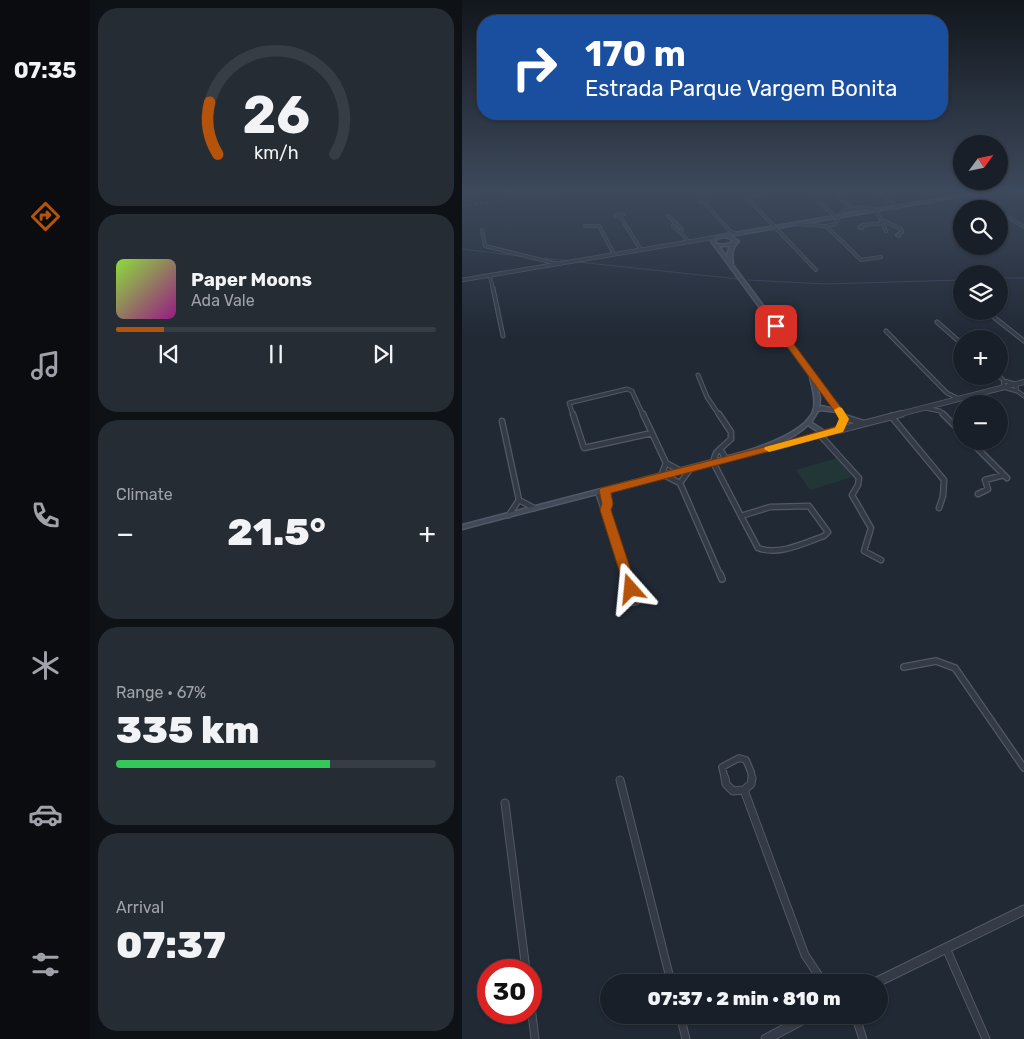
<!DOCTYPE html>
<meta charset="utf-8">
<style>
body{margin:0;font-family:Rubik,sans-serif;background:#262c34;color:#f1f3f6;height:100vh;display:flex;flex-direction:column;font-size:19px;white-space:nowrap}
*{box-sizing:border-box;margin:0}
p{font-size:16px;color:#9fa2a8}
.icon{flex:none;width:28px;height:28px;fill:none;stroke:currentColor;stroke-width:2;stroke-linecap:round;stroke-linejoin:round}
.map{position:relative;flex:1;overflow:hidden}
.side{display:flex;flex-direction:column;gap:8px;padding:8px;background:#0e1116;width:372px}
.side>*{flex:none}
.banner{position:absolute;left:15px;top:15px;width:471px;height:105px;border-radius:20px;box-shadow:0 1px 4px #0004,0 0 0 1px #373d45;background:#1a4fa0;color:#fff;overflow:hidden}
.needle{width:32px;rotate:57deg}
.buttons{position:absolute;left:491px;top:135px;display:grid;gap:10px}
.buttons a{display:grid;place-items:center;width:55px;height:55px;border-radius:50%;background:#191f28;box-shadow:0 1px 4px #0004,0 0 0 1px #373d45;font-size:25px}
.speed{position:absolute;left:15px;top:959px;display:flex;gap:10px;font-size:25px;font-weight:700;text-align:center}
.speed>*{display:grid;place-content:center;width:65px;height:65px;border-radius:50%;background:#191f28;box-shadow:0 1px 4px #0004,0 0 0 1px #373d45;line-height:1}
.speed .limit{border:8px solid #d22;background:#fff;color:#111}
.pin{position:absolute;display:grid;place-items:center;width:42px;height:42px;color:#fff;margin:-21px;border-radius:10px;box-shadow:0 2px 8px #0006}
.me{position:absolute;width:55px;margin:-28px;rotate:342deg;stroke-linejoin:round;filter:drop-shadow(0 0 4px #0008)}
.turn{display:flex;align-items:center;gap:18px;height:105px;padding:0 25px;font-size:22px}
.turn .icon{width:65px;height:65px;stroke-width:2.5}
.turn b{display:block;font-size:35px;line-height:42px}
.big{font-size:38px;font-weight:800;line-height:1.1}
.side .tile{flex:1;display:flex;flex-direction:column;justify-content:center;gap:8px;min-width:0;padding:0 18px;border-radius:20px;background:#262c34}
.side .dial{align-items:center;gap:0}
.dial svg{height:130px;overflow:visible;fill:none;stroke:#373d45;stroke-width:7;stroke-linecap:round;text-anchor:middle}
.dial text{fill:#f1f3f6;stroke:none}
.song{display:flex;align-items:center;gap:15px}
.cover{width:60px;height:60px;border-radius:8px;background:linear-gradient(135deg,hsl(90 70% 55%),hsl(310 70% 35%))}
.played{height:5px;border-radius:2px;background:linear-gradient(90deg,#b45309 15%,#373d45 15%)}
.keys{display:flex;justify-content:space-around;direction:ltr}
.heat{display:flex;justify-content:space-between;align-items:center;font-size:28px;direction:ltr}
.charge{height:8px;border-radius:4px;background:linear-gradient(90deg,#34c759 67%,#373d45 0)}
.trip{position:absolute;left:138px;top:974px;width:288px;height:50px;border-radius:25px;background:#191f28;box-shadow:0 1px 4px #0004,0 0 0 1px #373d45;font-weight:800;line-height:50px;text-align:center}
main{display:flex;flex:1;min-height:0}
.tabs{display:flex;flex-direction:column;width:90px;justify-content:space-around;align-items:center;background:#0a0c10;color:#9fa2a8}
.tabs .icon{width:35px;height:35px}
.tabs .on{color:#b45309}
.tabs b{font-size:22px;color:#f1f3f6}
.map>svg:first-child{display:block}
.green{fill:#233637}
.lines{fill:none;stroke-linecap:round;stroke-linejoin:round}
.stream{stroke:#35445c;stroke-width:1}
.minor-far4-casing{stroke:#515964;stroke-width:4}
.minor-far3-casing{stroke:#515964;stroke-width:5}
.minor-far2-casing{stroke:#515964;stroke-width:7}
.minor-far1-casing{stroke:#515964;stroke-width:8}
.minor-casing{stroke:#515964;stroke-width:9}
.tertiary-far3-casing{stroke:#515964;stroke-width:4.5}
.tertiary-far2-casing{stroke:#515964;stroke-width:6}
.tertiary-far1-casing{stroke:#515964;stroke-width:8}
.tertiary-casing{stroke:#515964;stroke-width:11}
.secondary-casing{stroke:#515964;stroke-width:3}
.minor-far4{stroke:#343b46;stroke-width:2.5}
.minor-far3{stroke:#343b46;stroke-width:3}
.minor-far2{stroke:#343b46;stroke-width:4.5}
.minor-far1{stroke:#343b46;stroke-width:5.5}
.minor{stroke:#343b46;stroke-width:7}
.tertiary-far3{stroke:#343b46;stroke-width:3}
.tertiary-far2{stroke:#343b46;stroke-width:4.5}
.tertiary-far1{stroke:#343b46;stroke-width:5.5}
.tertiary{stroke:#343b46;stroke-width:9}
.secondary{fill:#424a59;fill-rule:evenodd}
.rail{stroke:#565f6d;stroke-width:1;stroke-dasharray:3 3;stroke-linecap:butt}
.route{fill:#b45309;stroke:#753606}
.slow{fill:#f59e0b}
</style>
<main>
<nav class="tabs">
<b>07:35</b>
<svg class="icon on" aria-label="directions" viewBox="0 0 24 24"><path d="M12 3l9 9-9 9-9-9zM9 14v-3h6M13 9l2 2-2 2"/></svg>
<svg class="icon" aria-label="music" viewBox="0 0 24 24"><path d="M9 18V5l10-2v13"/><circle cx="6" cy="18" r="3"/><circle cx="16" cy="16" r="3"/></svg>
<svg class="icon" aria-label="phone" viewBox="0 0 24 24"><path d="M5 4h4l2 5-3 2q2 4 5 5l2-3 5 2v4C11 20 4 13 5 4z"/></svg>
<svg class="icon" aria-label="climate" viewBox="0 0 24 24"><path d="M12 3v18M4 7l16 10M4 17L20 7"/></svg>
<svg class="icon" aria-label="car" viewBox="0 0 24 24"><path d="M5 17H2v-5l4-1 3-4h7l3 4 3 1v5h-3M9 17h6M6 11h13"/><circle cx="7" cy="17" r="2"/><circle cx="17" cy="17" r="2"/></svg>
<svg class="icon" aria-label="filters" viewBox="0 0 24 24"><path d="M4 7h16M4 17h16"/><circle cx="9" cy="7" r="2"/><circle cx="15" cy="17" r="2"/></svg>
</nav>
<section class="side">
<div class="tile dial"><svg viewBox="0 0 100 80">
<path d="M14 69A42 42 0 1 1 86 69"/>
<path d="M14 69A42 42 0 0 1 9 37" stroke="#b45309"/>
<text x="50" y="56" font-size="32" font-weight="700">26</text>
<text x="50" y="72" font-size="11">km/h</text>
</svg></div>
<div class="tile">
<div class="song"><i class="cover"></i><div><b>Paper Moons</b><p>Ada Vale</p></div></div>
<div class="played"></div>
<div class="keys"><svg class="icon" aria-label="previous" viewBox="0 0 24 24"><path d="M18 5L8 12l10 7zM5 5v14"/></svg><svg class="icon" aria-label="pause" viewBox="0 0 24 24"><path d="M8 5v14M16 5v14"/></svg><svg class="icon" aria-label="next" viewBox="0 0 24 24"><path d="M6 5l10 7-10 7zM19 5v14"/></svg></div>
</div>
<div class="tile"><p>Climate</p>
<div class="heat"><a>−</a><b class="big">21.5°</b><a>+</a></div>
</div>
<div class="tile"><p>Range · 67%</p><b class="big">335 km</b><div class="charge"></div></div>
<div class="tile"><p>Arrival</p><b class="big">07:37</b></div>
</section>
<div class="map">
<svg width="562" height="1039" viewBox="0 0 562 1039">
<rect width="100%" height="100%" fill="#212935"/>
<path class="green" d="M375 458 390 477 348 490 334 470Z"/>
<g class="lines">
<path class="stream" d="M0 249 57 256
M72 257 78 258
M83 258 106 261
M116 262 276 279
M538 278H562
M286 280 363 284 500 280"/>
<defs>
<path id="minor-far4" d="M343 190 374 217
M368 190 391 209
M414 190 437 207
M505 190 533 209
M549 190 562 198
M300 195 285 198 354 270
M242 200H245L246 202H239Z
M243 203 255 217
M538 212 562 227
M157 214 161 215 154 216Z
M158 216 179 250
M206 216 220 229 219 233 227 242
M258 220 268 231 274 234
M420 220 439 229 440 232 435 235 437 236
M212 223 211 227 219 233
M333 224 364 226
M401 225 400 228 397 227Z
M401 225 421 223
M123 226H137L152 254
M20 230 23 246 96 264
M419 257 399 260 364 226 373 224 381 211 401 207 414 210 424 231
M28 276 31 289"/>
<path id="minor-far3" d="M31 288 41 336
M524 311 562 341
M475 322 500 344
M424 331 485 393 497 399
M236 375 245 397 257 415
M537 376 542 381 553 384 555 391 562 396
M542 381 541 387 555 391
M463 408 478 411 482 415
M111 415 107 403 165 389 170 391 181 415"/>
<path id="minor-far2" d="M111 414 122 448 190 433
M181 414 190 433
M257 414 269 432V439L258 449 264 459
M481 414 500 433
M429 416 482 480 481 496 477 508
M40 421 57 500 72 508
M190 433 204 463 219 471
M358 435 397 478 396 485 390 495 409 528 402 551 419 560
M508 441 545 478
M258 449 254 453 251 462 279 516
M202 475 218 483 258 575
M199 476 204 463
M218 483 229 468
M143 491 146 504 143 510
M136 492 164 575
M516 494 526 489 523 480 542 475
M347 506 366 532 362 536C342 543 317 556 296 548L279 516 308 507Z
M47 515 57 500"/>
<path id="minor-far1" d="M164 574 169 589
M258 574 260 579
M164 595a7 7 0 1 1 14 0a7 7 0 1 1-14 0Z
M442 667 474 661 493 668 562 768
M263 779 260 767 277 758 284 760 289 772 290 779"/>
<path id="minor" d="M263 778 264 784 271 791 282 790
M158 780 209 982
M282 790 343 955 361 982
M282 790 289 784 290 778
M43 803 64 970
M484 948 524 1039
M69 1006 73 1039
M218 1015 224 1039
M393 1015 401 1039"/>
<path id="tertiary-far3" d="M0 193 19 190
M0 280 255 237"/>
<path id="tertiary-far2" d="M434 415 562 382"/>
<path id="tertiary-far1" d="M381 417 400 423
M377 430 439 414"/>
<path id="tertiary" d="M415 982 562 910
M304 1039 349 1015"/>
<path id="secondary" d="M529 190H538L268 236 277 241C270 247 269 254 271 263L270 264 380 411 385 419 379 431 314 449 312 448 311 447 312 446 358 433 346 425C329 441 307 448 285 455L0 529V525L282 452C301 446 347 431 352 408 354 397 350 387 348 377V376L249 241 254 236ZM264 237 272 241C267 245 262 245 255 244L253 241 256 238ZM257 246H268L265 254 266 259ZM354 384 373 409 359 406 357 407 358 398ZM359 410 375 412 379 419 375 429 364 432 350 423V421L356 411Z"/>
</defs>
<use href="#minor-far4" class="minor-far4-casing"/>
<use href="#minor-far3" class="minor-far3-casing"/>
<use href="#minor-far2" class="minor-far2-casing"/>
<use href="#minor-far1" class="minor-far1-casing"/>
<use href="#minor" class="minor-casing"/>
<use href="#tertiary-far3" class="tertiary-far3-casing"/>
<use href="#tertiary-far2" class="tertiary-far2-casing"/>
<use href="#tertiary-far1" class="tertiary-far1-casing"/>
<use href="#tertiary" class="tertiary-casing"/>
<use href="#secondary" class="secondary-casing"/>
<use href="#minor-far4" class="minor-far4"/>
<use href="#minor-far3" class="minor-far3"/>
<use href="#minor-far2" class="minor-far2"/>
<use href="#minor-far1" class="minor-far1"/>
<use href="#minor" class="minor"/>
<use href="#tertiary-far3" class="tertiary-far3"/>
<use href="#tertiary-far2" class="tertiary-far2"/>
<use href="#tertiary-far1" class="tertiary-far1"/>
<use href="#tertiary" class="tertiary"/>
<use href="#secondary" class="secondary"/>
<path class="rail" d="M0 206 112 190"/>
</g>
<linearGradient id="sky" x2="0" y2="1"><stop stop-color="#12171d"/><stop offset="0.57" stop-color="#3d495c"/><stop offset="1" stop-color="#3d495c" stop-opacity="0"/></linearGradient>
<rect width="562" height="336" fill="url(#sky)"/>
<path class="route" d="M311 324H317L380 409 387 419 381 432 149 493 151 504 149 510 175 589 173 592H164L138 510 140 504 137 490 139 488 314 444 375 426 377 419 373 412 311 327Z"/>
<path class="slow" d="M377 407 380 408 387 419 381 432 307 452 302 449 303 447 373 428 377 419 372 410Z"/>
</svg>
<div class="buttons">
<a><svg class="needle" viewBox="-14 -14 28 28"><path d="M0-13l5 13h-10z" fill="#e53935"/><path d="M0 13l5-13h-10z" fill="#9fa2a8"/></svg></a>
<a><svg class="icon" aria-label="search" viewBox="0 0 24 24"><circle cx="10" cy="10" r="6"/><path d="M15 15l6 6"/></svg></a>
<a><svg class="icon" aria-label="layers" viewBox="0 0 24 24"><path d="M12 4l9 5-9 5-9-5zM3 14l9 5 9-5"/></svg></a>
<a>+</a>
<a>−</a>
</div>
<div class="speed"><div class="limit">30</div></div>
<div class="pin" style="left:314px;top:326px;background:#d93025"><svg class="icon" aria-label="arrive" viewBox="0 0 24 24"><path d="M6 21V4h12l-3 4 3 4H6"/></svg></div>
<svg class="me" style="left:169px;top:589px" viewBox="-20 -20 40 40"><path d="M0-17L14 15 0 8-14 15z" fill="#b45309" stroke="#fff" stroke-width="4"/></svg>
<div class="trip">07:37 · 2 min · 810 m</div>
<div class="banner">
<div class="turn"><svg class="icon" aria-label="right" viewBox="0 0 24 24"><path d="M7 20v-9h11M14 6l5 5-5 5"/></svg><div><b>170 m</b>Estrada Parque Vargem Bonita</div></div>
</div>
</div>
</main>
